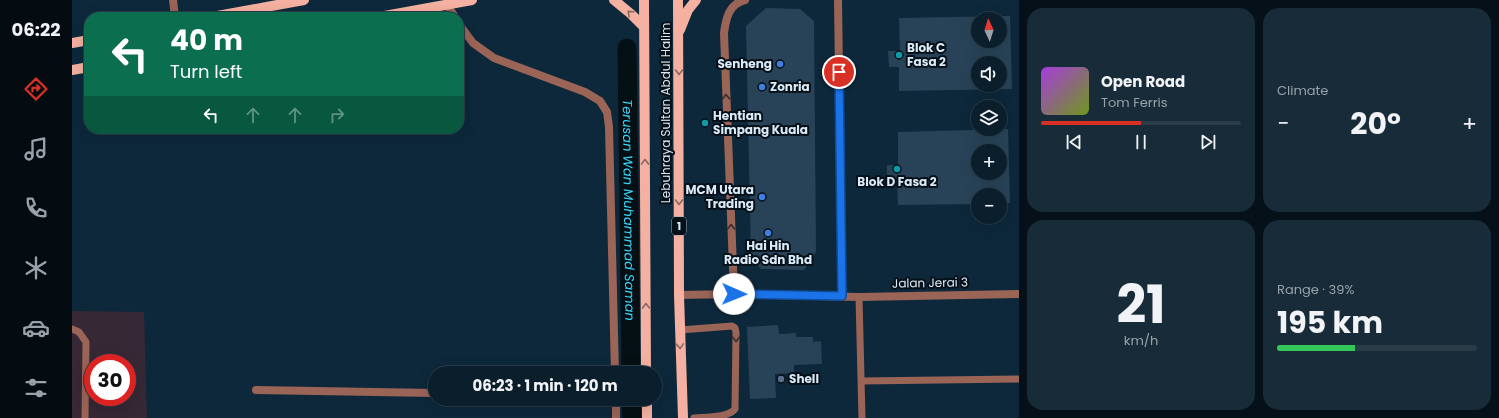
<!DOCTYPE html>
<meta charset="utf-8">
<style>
body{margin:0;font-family:Poppins,sans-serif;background:#182b38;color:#f1f3f6;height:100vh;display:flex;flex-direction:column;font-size:15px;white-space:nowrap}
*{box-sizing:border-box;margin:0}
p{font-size:13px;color:#99a2a9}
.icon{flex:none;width:22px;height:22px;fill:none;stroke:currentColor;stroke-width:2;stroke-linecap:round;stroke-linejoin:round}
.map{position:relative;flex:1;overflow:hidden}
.details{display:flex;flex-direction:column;gap:8px;padding:8px;background:#061018;width:480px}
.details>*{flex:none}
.guide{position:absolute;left:12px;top:12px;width:380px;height:122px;border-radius:16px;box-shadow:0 4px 16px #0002,0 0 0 1px #2a3c48;background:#0b6e4f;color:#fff;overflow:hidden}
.needle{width:26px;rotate:356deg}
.controls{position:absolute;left:899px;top:12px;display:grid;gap:8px}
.controls a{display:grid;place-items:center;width:36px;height:36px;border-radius:50%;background:#0a1e2c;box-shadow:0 4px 16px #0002,0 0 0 1px #2a3c48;font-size:20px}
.speed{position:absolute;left:12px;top:354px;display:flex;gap:8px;font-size:20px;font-weight:700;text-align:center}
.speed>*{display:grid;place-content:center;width:52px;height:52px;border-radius:50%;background:#0a1e2c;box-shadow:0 4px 16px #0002,0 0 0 1px #2a3c48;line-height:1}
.speed .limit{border:6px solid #d22;background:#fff;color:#111}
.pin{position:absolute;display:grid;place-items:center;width:34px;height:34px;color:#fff;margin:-17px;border:2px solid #fff;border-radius:50%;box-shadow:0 1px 4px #0007}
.me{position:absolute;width:44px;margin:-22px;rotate:91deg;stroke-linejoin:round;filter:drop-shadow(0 0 3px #0008)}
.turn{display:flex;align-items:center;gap:14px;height:84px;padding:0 20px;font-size:18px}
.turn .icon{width:52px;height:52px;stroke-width:2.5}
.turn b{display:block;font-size:28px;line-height:34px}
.lanes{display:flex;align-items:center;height:38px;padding:0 20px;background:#0003;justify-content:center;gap:20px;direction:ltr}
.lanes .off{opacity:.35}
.big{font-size:30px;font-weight:700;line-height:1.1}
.details .card{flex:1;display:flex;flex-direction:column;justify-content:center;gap:6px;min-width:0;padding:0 14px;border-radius:16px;background:#182b38}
.details .dial{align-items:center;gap:0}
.dial b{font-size:52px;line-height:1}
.song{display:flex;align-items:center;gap:12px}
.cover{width:48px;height:48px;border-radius:6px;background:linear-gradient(135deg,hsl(280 70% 55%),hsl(80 70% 35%))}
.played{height:4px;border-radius:2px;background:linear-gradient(90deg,#d93025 50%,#2a3c48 50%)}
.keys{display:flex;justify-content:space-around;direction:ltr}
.heat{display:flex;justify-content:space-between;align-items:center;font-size:22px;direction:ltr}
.charge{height:6px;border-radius:3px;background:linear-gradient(90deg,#34c759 39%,#2a3c48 0)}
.details .tiles{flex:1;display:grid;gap:8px;grid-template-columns:repeat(2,1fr)}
.trip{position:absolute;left:356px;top:366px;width:234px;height:40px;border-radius:20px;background:#0a1e2c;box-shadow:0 4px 16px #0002,0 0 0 1px #2a3c48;font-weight:700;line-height:40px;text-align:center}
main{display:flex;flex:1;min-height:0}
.dock{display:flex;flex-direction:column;width:72px;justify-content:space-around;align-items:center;background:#040c12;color:#99a2a9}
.dock .icon{width:28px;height:28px}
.dock .current{color:#d93025}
.dock b{font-size:18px;color:#f1f3f6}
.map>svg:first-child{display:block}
.medical{fill:#362834;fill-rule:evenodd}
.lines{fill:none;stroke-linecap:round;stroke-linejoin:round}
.canal{stroke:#041014;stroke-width:19}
.building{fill:#284358;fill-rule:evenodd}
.lane{stroke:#9a6457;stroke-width:7}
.street{stroke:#9a6457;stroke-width:8}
.primary{stroke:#f4b0a0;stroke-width:10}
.oneway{stroke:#896863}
.oneway2{stroke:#3a2d2f}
.route-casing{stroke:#114b97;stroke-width:10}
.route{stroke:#1a73e8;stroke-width:7}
.culture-dot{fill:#0f9aa8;stroke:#061019;stroke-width:1.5}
.shop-dot{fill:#3f7fe0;stroke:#061019;stroke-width:1.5}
.service-dot{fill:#5c6f8a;stroke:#061019;stroke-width:1.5}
.labels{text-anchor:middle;stroke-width:4;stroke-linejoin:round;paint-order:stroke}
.shield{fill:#061019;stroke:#9aa9b4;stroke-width:1}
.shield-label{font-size:11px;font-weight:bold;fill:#daeaf6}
.poi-label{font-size:12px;font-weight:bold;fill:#daeaf6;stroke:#061019;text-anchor:start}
.street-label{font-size:12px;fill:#daeaf6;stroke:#061019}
.water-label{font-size:13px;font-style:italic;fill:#3ad6fd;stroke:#061019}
</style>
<main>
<nav class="dock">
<b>06:22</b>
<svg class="icon current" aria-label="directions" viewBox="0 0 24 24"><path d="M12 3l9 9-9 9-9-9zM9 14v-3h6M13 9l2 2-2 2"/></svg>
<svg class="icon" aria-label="music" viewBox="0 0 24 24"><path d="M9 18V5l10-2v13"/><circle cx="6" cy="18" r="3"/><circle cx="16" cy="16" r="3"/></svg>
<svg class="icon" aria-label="phone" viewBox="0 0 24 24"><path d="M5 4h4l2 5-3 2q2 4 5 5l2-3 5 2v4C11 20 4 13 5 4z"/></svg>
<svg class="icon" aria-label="climate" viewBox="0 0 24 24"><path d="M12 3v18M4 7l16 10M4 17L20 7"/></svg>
<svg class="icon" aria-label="car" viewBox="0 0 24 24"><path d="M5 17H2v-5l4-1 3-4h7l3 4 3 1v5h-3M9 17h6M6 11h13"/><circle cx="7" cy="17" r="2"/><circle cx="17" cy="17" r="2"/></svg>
<svg class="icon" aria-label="filters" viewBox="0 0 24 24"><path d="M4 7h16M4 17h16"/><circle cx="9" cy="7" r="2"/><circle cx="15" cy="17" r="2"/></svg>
</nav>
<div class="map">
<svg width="947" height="418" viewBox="0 0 947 418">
<rect width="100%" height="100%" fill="#0d283b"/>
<path class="medical" d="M0 311 72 312 75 418H0ZM21 363H55V397H21Z"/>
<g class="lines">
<g class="canal">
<path id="s1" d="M555 48 559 373"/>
<path d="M559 399 560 418"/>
</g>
</g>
<path class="building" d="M694 8 728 9 742 21 744 252 732 270 689 269 679 258 674 26Z
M938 16 940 89 827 91V67H817L816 51H828L827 18ZM906 19H928V41H906ZM906 63H928V85H906Z
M936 129 938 203 928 204V195H906V204L826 205 825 181H815V165H826V132ZM906 151H928V173H906Z
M706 325 707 334 724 333V337H741V342L749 341 750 364 722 365V373L703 374 704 398 678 399 675 327Z"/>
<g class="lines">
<path class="lane" d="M787 297 790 418
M0 329 7 332 14 342 13 418
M608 330 660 326 663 328 664 332 663 409C656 418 633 417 622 418
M789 381 947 379"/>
<path class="street" d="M101 0 103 17
M766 0 770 295
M375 5 383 17
M387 24 401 43 422 58 513 92 528 101 535 112 537 127 543 373
M662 294 652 33C654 18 657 4 673 0
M607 295 662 294 787 297 947 294
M184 390 363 393
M407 399 439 403 488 399
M544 399V418"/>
<path class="primary" d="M542 0 559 14 572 27
M572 0 574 373
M606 0 607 295 611 418
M140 17 232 0
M307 17 400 0
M608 30 616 10 624 0
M0 43 17 40
M0 70 17 67
M575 399V418"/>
</g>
<defs><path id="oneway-chevron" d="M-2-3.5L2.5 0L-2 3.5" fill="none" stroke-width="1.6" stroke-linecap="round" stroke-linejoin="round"/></defs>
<g class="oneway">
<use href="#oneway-chevron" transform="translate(558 13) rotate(-138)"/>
<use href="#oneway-chevron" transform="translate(607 72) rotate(90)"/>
<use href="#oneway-chevron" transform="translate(573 162) rotate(-90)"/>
<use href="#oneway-chevron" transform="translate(607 202) rotate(90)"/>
<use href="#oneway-chevron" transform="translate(574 306) rotate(-91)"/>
<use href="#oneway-chevron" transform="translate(608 346) rotate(88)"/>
</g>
<g class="oneway2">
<use href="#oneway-chevron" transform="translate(654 97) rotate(-92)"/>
<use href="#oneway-chevron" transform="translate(659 227) rotate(-92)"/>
<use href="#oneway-chevron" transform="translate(664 339) rotate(90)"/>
</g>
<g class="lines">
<defs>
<path id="route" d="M662 294 770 296 767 72"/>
</defs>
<use href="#route" class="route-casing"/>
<use href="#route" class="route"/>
</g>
<g class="culture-dot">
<circle cx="827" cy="55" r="4"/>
<circle cx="633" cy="123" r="4"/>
<circle cx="825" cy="169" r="4"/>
</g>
<g class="shop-dot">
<circle cx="708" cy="64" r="4"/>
<circle cx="690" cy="87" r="4"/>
<circle cx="690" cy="197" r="4"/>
<circle cx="696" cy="233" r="4"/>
</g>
<circle class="service-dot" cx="709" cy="379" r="4"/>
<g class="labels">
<rect class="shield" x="600" y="217" width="14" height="18" rx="3"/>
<g class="shield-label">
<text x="607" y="230">1</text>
</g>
<g class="poi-label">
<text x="835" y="52">Blok C<tspan x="835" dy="14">Fasa 2</tspan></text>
<text x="700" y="68" text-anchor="end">Senheng</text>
<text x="698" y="91">Zonria</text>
<text x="641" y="120">Hentian<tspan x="641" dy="14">Simpang Kuala</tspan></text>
<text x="825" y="186" text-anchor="middle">Blok D Fasa 2</text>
<text x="682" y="194" text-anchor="end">MCM Utara<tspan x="682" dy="14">Trading</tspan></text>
<text x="696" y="250" text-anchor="middle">Hai Hin<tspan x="696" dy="14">Radio Sdn Bhd</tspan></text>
<text x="717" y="383">Shell</text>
</g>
<g class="street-label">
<text transform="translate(594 113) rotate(-90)" y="4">Lebuhraya Sultan Abdul Halim</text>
<text transform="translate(858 283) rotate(-1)" y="4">Jalan Jerai 3</text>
</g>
<g class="water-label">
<text dy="5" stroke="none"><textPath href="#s1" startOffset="162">Terusan Wan Muhammad Saman</textPath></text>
</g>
</g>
</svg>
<div class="controls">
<a><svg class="needle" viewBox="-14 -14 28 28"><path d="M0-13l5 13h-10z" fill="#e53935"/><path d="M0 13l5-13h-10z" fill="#99a2a9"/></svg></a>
<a><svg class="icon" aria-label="sound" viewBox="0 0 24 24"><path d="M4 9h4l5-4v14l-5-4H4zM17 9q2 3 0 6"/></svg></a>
<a><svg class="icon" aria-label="layers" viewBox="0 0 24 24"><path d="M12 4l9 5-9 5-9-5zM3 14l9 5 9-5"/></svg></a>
<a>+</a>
<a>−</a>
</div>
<div class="speed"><div class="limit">30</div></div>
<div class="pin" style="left:767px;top:72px;background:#d93025"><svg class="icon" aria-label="arrive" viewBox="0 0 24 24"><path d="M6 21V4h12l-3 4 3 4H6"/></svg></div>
<svg class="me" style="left:662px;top:294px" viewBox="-20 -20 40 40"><circle r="19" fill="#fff"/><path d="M0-13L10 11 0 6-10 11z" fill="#1a73e8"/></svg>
<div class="trip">06:23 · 1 min · 120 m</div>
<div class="guide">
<div class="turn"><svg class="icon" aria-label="left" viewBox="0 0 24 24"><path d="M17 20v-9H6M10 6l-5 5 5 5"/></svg><div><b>40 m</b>Turn left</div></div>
<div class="lanes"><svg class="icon" aria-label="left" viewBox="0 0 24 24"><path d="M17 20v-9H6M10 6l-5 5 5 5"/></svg><svg class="icon off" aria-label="ahead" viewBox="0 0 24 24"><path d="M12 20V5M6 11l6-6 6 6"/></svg><svg class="icon off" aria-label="ahead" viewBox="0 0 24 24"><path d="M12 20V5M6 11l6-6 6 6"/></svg><svg class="icon off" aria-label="right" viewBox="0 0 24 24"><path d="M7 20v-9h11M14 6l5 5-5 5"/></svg></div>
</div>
</div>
<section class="details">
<div class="tiles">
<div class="card">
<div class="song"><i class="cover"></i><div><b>Open Road</b><p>Tom Ferris</p></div></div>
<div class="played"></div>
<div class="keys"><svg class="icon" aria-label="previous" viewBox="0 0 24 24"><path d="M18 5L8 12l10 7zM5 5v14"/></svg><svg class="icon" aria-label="pause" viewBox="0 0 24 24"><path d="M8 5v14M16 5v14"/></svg><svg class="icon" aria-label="next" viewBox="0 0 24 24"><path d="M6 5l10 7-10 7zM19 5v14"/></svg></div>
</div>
<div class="card"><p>Climate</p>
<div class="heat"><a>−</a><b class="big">20°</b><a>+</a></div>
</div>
<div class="card dial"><b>21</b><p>km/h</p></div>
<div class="card"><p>Range · 39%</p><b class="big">195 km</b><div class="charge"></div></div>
</div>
</section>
</main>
